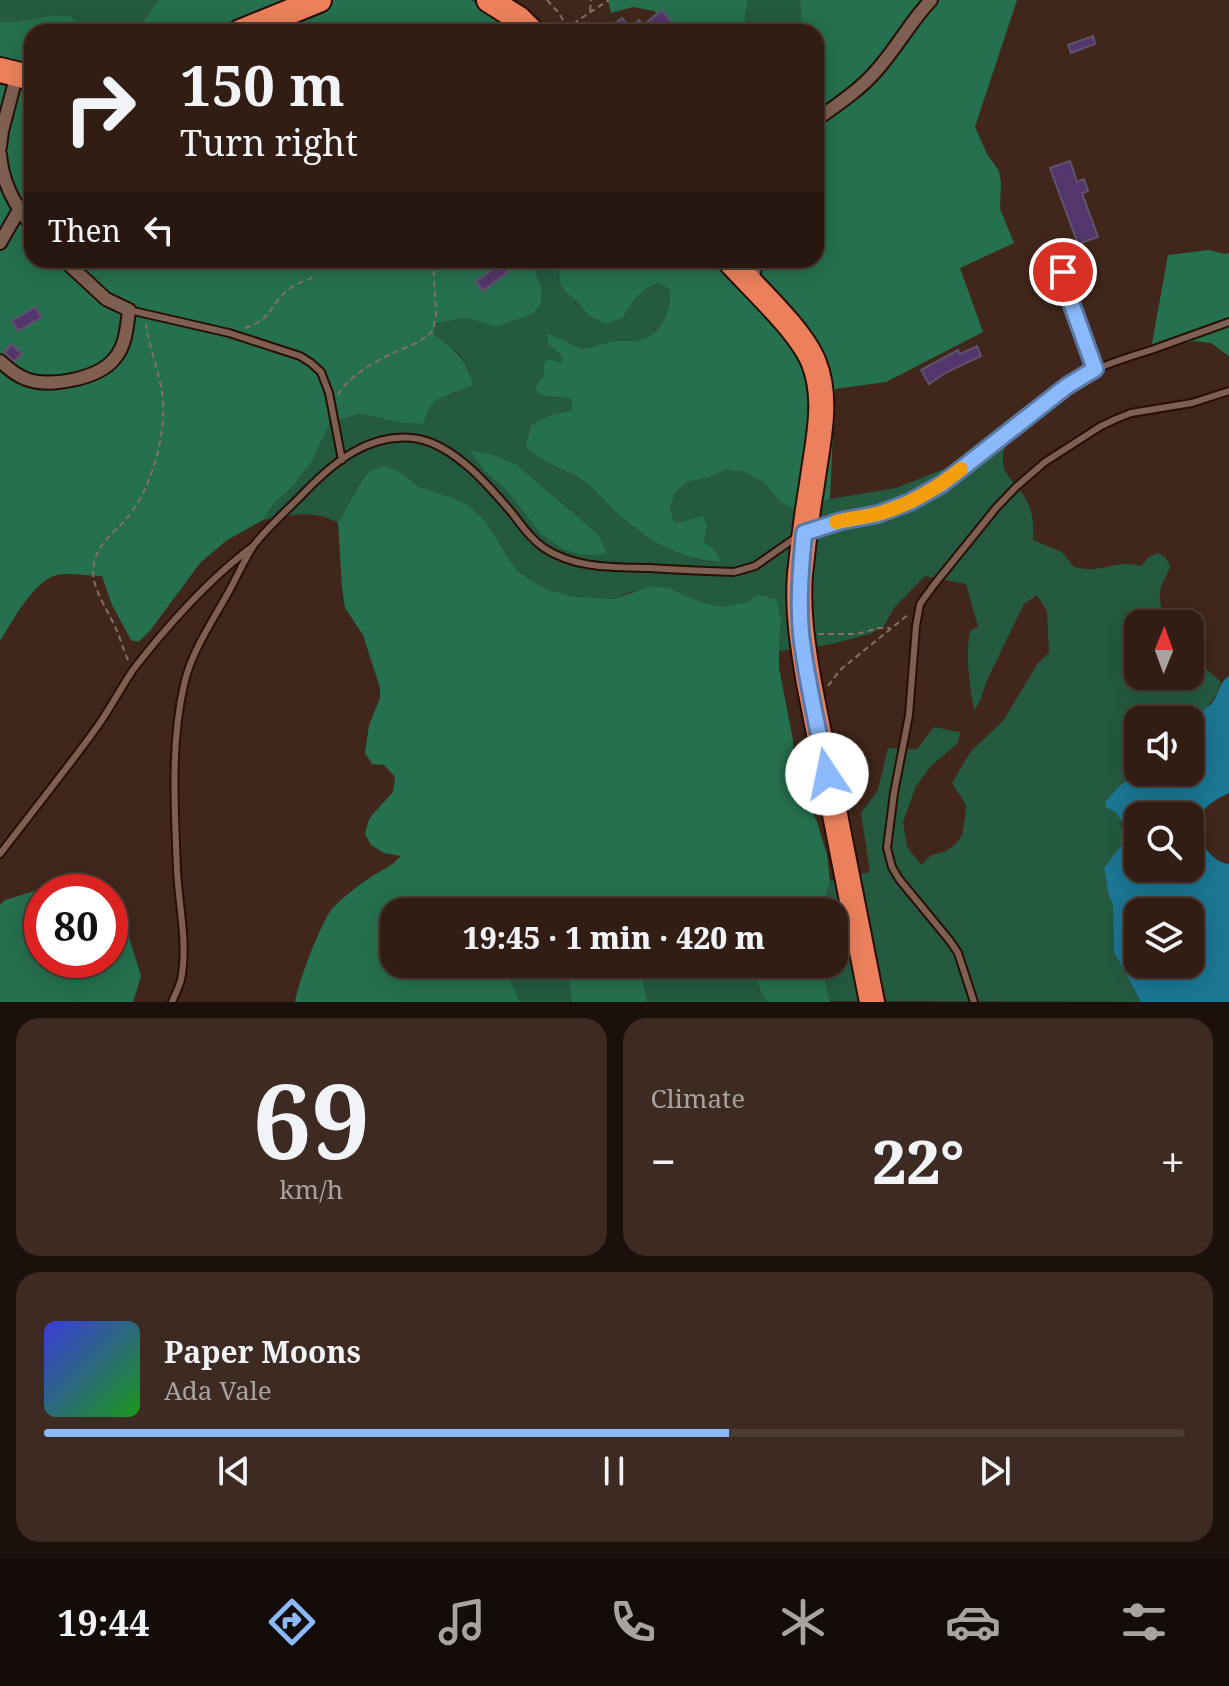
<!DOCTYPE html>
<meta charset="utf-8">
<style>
body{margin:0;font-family:"Noto Serif",serif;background:#3d2a22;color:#f1f3f6;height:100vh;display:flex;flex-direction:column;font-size:30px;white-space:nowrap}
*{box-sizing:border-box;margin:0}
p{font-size:26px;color:#a8a2a0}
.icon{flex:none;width:44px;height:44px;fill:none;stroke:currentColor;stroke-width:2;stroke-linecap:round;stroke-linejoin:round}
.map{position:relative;height:1002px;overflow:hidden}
.side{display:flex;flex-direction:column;gap:16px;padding:16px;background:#1b100b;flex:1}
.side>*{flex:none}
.top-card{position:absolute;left:24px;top:24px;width:800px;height:244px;border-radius:24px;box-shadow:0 4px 20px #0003,0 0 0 2px #4c3b34;background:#311d14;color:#f1f3f6;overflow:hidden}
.needle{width:52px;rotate:1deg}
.buttons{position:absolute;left:1124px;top:610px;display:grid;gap:16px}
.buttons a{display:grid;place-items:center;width:80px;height:80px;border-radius:16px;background:#311d14;box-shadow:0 4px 20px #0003,0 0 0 2px #4c3b34;font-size:40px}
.speed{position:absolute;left:24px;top:874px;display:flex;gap:16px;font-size:40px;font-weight:700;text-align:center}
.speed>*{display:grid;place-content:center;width:104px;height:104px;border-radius:50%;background:#311d14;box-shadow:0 4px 20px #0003,0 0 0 2px #4c3b34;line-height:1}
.speed .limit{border:12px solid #d22;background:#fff;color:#111}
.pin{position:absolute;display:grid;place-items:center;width:68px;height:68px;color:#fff;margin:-34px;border:4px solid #fff;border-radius:50%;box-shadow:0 2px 8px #0007}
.me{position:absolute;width:88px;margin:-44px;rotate:349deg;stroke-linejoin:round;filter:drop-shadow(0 0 6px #0008)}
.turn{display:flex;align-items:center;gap:28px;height:168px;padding:0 24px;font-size:36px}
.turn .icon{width:104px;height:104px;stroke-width:2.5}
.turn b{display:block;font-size:56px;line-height:68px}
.then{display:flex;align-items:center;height:76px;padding:0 24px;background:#0003;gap:16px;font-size:30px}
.big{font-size:60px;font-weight:800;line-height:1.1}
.side .tile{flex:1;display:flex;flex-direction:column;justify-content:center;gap:12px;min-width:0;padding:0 28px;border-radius:24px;background:#3d2a22}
.side .dial{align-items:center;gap:0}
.dial b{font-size:104px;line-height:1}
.song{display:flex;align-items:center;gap:24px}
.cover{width:96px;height:96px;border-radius:12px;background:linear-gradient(135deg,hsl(240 70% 55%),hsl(120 70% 35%))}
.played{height:8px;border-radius:4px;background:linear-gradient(90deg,#8bb9fc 60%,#4c3b34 60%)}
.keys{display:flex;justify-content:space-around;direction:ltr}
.heat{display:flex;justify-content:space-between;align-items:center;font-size:44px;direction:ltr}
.side .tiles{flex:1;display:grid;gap:16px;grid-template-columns:1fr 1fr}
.tile:last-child{grid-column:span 2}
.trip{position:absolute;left:380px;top:898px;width:468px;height:80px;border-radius:24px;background:#311d14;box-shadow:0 4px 20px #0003,0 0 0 2px #4c3b34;font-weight:800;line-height:80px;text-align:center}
.menu{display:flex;height:128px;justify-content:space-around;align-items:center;background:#140c08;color:#a8a2a0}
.menu .icon{width:56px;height:56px}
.menu .active{color:#8bb9fc}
.menu b{font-size:36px;color:#f1f3f6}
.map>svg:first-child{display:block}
.green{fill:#245a40;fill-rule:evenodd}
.forest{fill:#25704e}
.water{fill:#1b7793;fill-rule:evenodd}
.building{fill:#53366b;stroke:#60536d;stroke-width:2}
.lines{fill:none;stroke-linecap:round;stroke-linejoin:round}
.lane-casing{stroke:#270f05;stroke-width:10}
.street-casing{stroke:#270f05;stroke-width:16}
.highway-casing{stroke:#270f05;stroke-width:28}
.path{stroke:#867065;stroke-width:2;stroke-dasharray:6 4;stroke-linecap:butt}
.lane{stroke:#7e5f52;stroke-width:6}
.street{stroke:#7e5f52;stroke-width:12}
.highway{stroke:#ec805c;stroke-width:24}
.route-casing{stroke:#5a78a4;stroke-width:20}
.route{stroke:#8bb9fc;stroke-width:14}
.slow{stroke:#f59e0b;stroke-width:14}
</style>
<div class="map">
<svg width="1229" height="1002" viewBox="0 0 1229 1002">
<rect width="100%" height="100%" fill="#41271b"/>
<path class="green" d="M0 0H159L153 10 138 25 127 32H89L70 16 52 15 17 22H0Z
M748 0H800L802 32H748L745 15Z
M531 260H553L559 273 560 283 565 292 577 301 587 314 623 318C634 299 639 291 660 283L670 288C671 309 663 335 640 340 632 342 623 340 614 341 604 343 594 347 583 349L563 340 561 355 562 364 543 365 544 376 557 396 571 398 572 410 550 415 531 425 525 446C542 464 559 466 578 478 596 488 609 507 625 520 648 541 689 563 720 562L714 549 704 542 707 527 684 521 673 522 670 509 675 493 687 482 708 478 726 470 746 472 763 482 780 502 792 508H806L830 499 896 488 1005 445C998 475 1010 474 1024 496 1033 510 1034 524 1033 540L1062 552 1074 567C1080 568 1088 570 1094 569 1115 567 1118 561 1141 566L1149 557 1158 553 1165 557 1170 565C1169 573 1165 577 1162 584 1157 595 1162 614 1166 624H1138V676H1190V655L1221 682C1215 702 1203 711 1190 726V720H1138V772H1154L1150 781C1131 783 1126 777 1113 795 1116 812 1127 830 1120 847 1117 854 1109 862 1104 868L1109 896 1113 905 1114 952 1141 1002 828 1001 825 983 834 964V912H821L830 881 870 872 861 813 878 790 888 748 917 749 934 727 960 732 958 743 932 765 916 786 903 822 907 847 921 865 931 855 944 852 955 845 962 835 965 819 966 805 952 783 971 751 1003 721 1038 663 1049 653 1047 611 1037 595 1024 604 987 680 980 701 974 711C970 684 965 659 970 631L978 627 966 584 925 576 894 608 884 626 870 634 828 645 779 651V641L758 595 746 602 722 607 698 601 671 589 631 592 614 599 571 596 546 589 518 572 499 542 437 494 419 487 400 472 369 471 361 480 338 523C314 509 289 515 263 520L274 503 291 488 330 422 361 414 398 422 428 410 436 399 455 393 470 372 460 355 434 334V324L467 318 496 327 533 314 541 304V287ZM470 451 493 455 516 464 599 535 606 554 509 493 484 470Z
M509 964H566L572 1002H520L508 975Z
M647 964H742L755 976 762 995 767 1002H647L643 981Z"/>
<path class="forest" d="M159 0H471L517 26 523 32H127C140 24 151 14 159 0Z
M608 0H748L745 15 748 32H682L654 11 633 7 611 13Z
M800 0H1017L975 127 987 154 999 171 1001 182 1000 209 1014 243 960 268 983 332 886 382 835 389 830 499 807 508H792L780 502 763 482 745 472 726 470 708 478 687 482 675 493 670 509 674 522 684 521 703 516 707 527 704 542 714 549 721 562C686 561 651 543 625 520 609 507 596 489 579 478 559 466 542 464 525 446L531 425 550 415 572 410 571 398 540 395 535 387 544 376 543 365 547 359 562 363 561 355 548 344 547 333 583 349C594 347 604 343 614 341 623 340 632 342 640 340 663 335 671 309 670 289L659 283C639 291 634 299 623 318L605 324 587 314 577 301 565 292 560 283 559 273 553 260H632L642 268 651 260H816V32H802Z
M52 15 70 16 89 32H32V260H531L541 287V304L533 314 496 327 467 318 434 324V334C454 350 467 358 473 385L436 400 428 410 423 424 398 422 361 414 330 422 312 461 291 488 274 503 263 520 227 540 200 563 149 632 138 642 131 640 112 605 102 576C88 576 71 572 57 575 34 580 12 622 0 641V22H17Z
M1209 250 1224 254 1229 253V356L1211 343 1193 341 1150 354 1168 255Z
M469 450 493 455 516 464 599 535 607 554 582 555 563 549 541 534 509 493 484 470Z
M384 466 400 472 419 487 455 499 469 506 485 521 518 572 546 589 571 596 614 599 652 586 671 589 698 601 722 607 746 602 758 595 776 599 781 621 779 641V668L793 740 794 757 791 775 794 792 809 804 817 822 827 855 830 881 821 912H394V964H509L508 975 520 1002H295C298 983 320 924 332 909 341 899 354 889 365 881 377 872 392 867 401 856L384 853 371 845 365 834 368 822 372 815 393 792 395 777 384 765 372 764 365 753 369 725 380 698V688L363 635 345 608 342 587 338 523 361 481 369 471Z
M41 889 46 892H42V960H110V923L128 934 141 976 133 1002H0V905L5 900Z
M566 964H647L643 981 647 1002H572Z
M742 964H833L825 983 830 1002H767L762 995 755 976Z"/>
<path class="water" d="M1229 676V793C1220 797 1207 804 1202 813 1190 832 1209 862 1229 864V1002H1141L1114 952 1113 905 1109 896 1104 868 1121 846 1122 823 1116 812 1105 807 1106 801C1112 796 1119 783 1128 781 1134 780 1143 782 1150 781L1154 772H1190C1190 762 1187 734 1190 726 1193 717 1205 710 1212 703 1220 693 1217 685 1229 676ZM1138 816H1190V868H1138ZM1138 912H1190V964H1138Z"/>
<path class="building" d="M662 10 679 32H604L622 18 630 28 639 20 643 25Z
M1093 36 1095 44 1071 53 1068 45Z
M1070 161 1077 182 1084 179 1088 191 1082 193 1098 237 1078 244 1050 168Z
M501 263 508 272 483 291 476 282Z
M35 307 42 317 18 331 12 321Z
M12 344 22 354 14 362 4 352Z
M977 346 981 356 947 372 929 384 921 370 958 350 960 354Z"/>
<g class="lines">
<defs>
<path id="lane" d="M1057 246 1062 259 1069 297 1095 369
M129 310 229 333 300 356 311 363 321 372 329 393 342 460
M812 530C845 518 881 517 912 501 971 472 1015 420 1069 384 1097 366 1123 359 1154 349 1179 340 1204 331 1229 322
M0 854C32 812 66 770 97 727 110 709 120 689 133 670 165 628 210 578 252 547
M172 1002C175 995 179 987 181 980 188 944 179 907 177 871 175 811 170 745 184 685 191 652 212 622 228 593 237 577 244 560 254 545 267 528 285 512 300 497 331 464 370 430 419 439 456 447 489 486 512 513 522 526 531 539 544 548 576 569 613 567 650 568 678 570 706 571 734 572L755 566 798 536
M974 1002 958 953 950 941 899 879 892 867 887 848 894 793 909 715 916 626 920 604 933 586 996 508 1016 487 1045 462 1101 426 1116 419 1131 413 1192 403 1229 391"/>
<path id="street" d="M816 120C835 106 860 90 876 71 896 49 910 22 931 0
M0 147 2 131 17 74
M0 154C2 182 14 205 32 226
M0 243 19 210
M751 285 757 260
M0 361C8 368 15 375 26 379 49 388 99 379 115 358 126 345 127 326 129 310L106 299 64 260"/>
<path id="highway" d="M489 0 519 19 532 32
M240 32 319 0
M0 70 32 78
M729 260C754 288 801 330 814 363 829 401 817 445 812 484 807 514 803 544 800 574 797 611 803 647 809 683L872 1002"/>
</defs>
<use href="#lane" class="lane-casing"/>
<use href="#street" class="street-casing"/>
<use href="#highway" class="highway-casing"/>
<path class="path" d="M547 0 559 13 568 29
M590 11 591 0
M567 32 577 21 609 0
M245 328C273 319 269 305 288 290 296 283 307 280 317 276
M338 395C347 378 372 363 389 355 404 348 422 343 433 330L436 314 433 260
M818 634H857L879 628H890
M128 660C124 651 121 641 117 631 110 614 91 587 93 569 97 540 115 534 130 514 153 485 168 428 162 392 159 373 151 351 147 332L146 324
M828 686 840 670 909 614"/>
<use href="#lane" class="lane"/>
<use href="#street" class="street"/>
<use href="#highway" class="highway"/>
</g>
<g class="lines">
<defs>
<path id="route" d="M827 774C818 727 806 680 801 633 798 599 801 566 804 533L841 521 878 514 910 502 942 484 1067 386 1095 369 1069 297 1063 272"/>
</defs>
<use href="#route" class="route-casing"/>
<use href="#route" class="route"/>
<path class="slow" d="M836 522C851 518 867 517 881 513 911 504 936 489 961 469"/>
</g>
</svg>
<div class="buttons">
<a><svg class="needle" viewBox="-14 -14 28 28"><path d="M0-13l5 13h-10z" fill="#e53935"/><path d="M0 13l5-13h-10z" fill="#a8a2a0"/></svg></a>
<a><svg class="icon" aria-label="sound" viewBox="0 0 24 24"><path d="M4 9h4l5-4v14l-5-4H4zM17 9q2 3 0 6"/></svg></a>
<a><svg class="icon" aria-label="search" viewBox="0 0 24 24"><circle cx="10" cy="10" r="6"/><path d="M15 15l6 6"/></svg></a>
<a><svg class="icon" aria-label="layers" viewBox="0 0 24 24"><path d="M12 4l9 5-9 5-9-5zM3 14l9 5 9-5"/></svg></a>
</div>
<div class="speed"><div class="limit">80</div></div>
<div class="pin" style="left:1063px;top:272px;background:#d93025"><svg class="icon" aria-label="arrive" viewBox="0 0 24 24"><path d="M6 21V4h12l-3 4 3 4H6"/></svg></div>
<svg class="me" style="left:827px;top:774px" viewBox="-20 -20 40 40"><circle r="19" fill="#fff"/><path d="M0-13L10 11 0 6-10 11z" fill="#8bb9fc"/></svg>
<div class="trip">19:45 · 1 min · 420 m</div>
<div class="top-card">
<div class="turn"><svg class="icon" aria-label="right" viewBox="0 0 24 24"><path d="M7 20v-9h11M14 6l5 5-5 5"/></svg><div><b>150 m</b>Turn right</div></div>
<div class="then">Then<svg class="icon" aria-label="left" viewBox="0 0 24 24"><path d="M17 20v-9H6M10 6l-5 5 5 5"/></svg></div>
</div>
</div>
<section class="side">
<div class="tiles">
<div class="tile dial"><b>69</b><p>km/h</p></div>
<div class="tile"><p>Climate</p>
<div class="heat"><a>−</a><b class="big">22°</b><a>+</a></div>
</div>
<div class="tile">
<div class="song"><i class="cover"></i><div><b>Paper Moons</b><p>Ada Vale</p></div></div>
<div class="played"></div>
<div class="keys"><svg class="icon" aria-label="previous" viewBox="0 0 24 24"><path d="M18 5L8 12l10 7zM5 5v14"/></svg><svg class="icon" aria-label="pause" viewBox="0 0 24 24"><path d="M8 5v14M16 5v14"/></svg><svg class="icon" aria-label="next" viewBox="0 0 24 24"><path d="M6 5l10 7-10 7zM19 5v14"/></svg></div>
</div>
</div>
</section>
<nav class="menu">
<b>19:44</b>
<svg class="icon active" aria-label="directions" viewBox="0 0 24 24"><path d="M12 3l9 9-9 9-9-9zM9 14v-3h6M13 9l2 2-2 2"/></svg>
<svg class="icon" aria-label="music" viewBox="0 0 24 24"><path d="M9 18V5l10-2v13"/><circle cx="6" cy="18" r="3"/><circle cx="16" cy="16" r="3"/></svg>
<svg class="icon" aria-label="phone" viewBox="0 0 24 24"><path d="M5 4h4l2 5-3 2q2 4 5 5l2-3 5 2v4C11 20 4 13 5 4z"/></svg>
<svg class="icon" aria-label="climate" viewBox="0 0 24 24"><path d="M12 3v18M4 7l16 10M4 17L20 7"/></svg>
<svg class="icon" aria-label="car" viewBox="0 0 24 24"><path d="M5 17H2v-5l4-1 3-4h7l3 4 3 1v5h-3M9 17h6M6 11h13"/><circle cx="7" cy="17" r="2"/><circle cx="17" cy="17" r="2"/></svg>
<svg class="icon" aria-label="filters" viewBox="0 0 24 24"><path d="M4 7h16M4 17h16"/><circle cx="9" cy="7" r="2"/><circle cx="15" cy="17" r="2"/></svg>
</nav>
